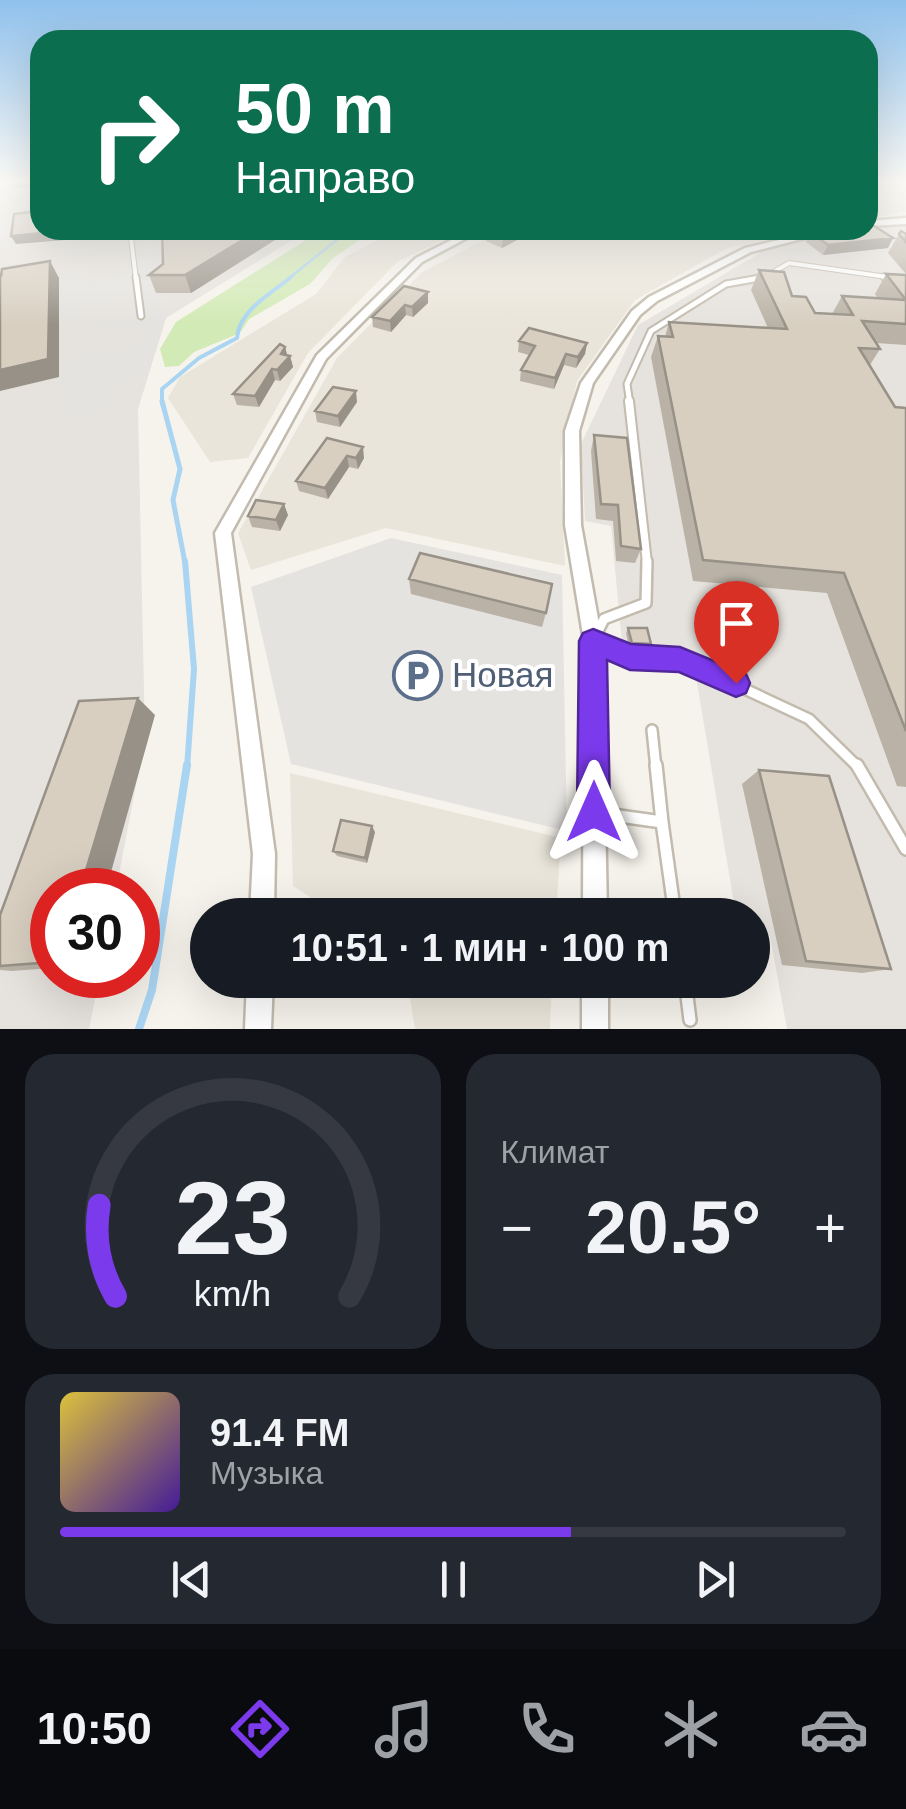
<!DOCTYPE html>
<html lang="ru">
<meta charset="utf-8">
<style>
body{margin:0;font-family:Arial,sans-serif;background:#242831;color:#f1f3f6;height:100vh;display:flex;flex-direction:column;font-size:38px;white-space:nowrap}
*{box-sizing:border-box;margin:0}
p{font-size:32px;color:#9ea1a6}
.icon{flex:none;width:55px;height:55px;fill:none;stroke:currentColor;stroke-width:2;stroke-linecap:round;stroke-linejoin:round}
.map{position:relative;height:1029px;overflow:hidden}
.panel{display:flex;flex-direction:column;gap:25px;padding:25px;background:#0d0f14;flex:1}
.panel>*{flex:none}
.guide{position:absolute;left:30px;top:30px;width:848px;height:210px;border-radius:30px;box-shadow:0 10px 40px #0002;background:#0b6e4f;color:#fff;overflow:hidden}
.speed{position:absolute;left:30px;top:868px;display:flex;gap:20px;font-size:50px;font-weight:700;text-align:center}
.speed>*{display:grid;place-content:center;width:130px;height:130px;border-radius:50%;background:#171b24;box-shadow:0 10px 40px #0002;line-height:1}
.speed .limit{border:15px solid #d22;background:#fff;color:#111}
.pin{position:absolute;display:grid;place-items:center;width:85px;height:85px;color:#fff;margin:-102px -42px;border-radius:50% 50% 50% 0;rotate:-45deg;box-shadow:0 0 10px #0007}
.pin .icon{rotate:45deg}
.me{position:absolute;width:110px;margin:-55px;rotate:0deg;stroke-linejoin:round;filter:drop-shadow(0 0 8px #0008)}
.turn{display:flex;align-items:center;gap:35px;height:210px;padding:0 40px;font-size:45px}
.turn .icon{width:130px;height:130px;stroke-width:2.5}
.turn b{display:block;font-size:70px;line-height:85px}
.big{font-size:75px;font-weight:600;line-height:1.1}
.panel .tile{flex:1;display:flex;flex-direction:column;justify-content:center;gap:15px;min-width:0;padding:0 35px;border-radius:30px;background:#242831}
.panel .dial{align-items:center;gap:0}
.dial svg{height:260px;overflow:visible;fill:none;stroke:#363941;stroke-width:7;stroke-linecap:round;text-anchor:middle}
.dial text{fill:#f1f3f6;stroke:none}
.song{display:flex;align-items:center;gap:30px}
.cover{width:120px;height:120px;border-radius:15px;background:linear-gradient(135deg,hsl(50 70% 55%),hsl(260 70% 35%))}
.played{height:10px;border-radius:5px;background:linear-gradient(90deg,#7c3aed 65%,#363941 65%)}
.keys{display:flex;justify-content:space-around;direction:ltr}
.heat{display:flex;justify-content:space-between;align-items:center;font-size:55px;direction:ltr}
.panel .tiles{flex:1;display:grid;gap:25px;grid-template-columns:1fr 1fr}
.tile:last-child{grid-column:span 2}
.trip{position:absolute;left:190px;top:898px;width:580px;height:100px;border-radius:50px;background:#171b24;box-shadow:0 10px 40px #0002;font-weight:600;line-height:100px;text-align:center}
.tabs{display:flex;height:160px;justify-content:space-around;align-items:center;background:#090b0e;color:#9ea1a6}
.tabs .icon{width:70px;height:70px}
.tabs .on{color:#7c3aed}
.tabs b{font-size:45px;color:#f1f3f6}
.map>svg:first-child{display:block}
.residential{fill:#eae5da}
.industrial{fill:#e6e2dd}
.green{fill:#d2eab5}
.parking{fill:#e5e3e0}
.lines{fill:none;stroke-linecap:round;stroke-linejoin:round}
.stream-far4{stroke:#a9d4f2;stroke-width:2.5}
.stream-far3{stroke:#a9d4f2;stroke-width:4}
.stream-far2{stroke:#a9d4f2;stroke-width:5}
.stream-far1{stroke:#a9d4f2;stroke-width:6}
.stream{stroke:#a9d4f2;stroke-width:8}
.service-far4-casing{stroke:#c2bbae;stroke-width:6}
.service-far3-casing{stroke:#c2bbae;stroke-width:9}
.service-far2-casing{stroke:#c2bbae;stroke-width:12}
.service-far1-casing{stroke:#c2bbae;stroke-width:14}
.service-casing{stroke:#c2bbae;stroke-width:16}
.minor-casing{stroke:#c2bbae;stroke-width:5}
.service-far4{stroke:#fff;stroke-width:4}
.service-far3{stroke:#fff;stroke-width:5}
.service-far2{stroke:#fff;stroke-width:8}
.service-far1{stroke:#fff;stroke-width:9}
.service{stroke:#fff;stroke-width:11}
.minor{fill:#fff;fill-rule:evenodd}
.wall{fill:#bab2a6}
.shaded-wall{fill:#979187}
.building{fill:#d8cfc1;stroke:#979187;stroke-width:2.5}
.route{fill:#7c3aed;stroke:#51269a;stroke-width:2.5}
.labels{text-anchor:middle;stroke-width:8;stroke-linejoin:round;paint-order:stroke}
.near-service-label{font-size:35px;fill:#4e5e75;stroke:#fff;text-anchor:start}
</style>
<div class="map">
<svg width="906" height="1029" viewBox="0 0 906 1029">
<rect width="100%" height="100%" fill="#f6f3ec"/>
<path class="residential" d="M868 181H906V212L868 218Z
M397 230H464L397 262 308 353 248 458 210 462 168 398 180 377 316 294 345 257Z
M503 230H811L727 248 635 300 577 381 560 462 565 566 386 528 251 570 238 533 337 358 422 272Z
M290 773 561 838 556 915H337L293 886Z
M407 980H552L550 1029H415Z"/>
<path class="industrial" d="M0 181H40V230H309L166 318 138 409 145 738 116 890H52V975H100L89 1029H0Z
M906 223V1029H787L770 936 753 932 752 915H736L696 677 623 654 611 526 585 521 581 444 638 325 770 247 820 233Z"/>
<path class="green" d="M322 230H374L333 258 310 284 249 319 240 333 194 352 179 366 165 367 160 349 176 322Z"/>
<path class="parking" d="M137 230H149L154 255H158L166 318 147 377 120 383 109 413 56 420 63 359 138 342 136 327 89 336 91 325 129 317 125 299 86 307 85 316 61 322V274L84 270 86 282 119 276 118 262 142 257Z
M391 538 562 575 567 831 291 764 251 587Z"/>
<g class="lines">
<path class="stream-far4" d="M288 279 349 230"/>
<path class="stream-far3" d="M162 404V389L199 358 237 338C239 310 271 294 291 277"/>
<path class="stream-far2" d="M162 401 180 469 173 500 185 563"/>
<path class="stream-far1" d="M185 561 194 669 187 768"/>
<path class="stream" d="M139 1029 152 990 187 765"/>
<defs>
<path id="service-far4" d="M130 230 136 279
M761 279 789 263 901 279"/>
<path id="service-far3" d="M136 277 141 316
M884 277 906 280
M630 404 627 384 651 331 726 284 765 277"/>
<path id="service-far2" d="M629 401 647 563"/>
<path id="service-far1" d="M647 561 646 603 604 619 593 641 630 657 680 659 809 719 859 768
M652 730 656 768"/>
<path id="service" d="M656 765 662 822
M857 765 906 849
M598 813 662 822 675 915
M685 980 690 1020"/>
<path id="minor" d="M906 218V224L868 226V221Z
M471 230H482L422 262 326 359 231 533 275 854 274 915H250L253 854 215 533 317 355 416 258Z
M821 230H836L751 252 657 301 640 315 593 383 579 431 581 525 602 641 607 915H583L584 641 565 525V431L581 383 632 311 649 297 745 248Z
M247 980H273L271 1029H245Z
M582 980H608V1029H582Z"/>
</defs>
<use href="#service-far4" class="service-far4-casing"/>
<use href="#service-far3" class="service-far3-casing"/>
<use href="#service-far2" class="service-far2-casing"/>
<use href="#service-far1" class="service-far1-casing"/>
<use href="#service" class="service-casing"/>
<use href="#minor" class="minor-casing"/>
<use href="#service-far4" class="service-far4"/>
<use href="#service-far3" class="service-far3"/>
<use href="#service-far2" class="service-far2"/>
<use href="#service-far1" class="service-far1"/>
<use href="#service" class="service"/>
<use href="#minor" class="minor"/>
</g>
<path class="wall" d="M868 181H884L875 187 868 183Z
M162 230H286V233L191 293H156L149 275 163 264Z
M486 231 532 232 502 248 486 241Z
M810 232 888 248 823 255 806 242Z
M899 234H906V274L888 253Z
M759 270 815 313 832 314 842 296 878 299 875 294 886 274 906 275V345L876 343 880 349 870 365 895 407 906 408V787L897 786 827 593 693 581 651 357 658 336 665 337 669 322 768 328 751 290Z
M389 300 428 303 413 317 406 315 391 332 373 327 372 317Z
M519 341 587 343 585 354 576 368 564 365 554 389 520 381 521 370 529 355 518 352Z
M285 347 287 355 290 356 293 367 280 381 275 380 259 407 237 405 233 394Z
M357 402 340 427 317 422 315 411Z
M594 435 641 549 635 563 616 561 613 521 596 519 591 451Z
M327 438 364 458 358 469 349 467 328 499 299 491 296 481Z
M288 515 280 531 252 527 248 516Z
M409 579 546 613 542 627 411 594Z
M628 628 651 644 648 648H629L626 633Z
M155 715 52 890V968L12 971 0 970V966Z
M759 770 891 969 862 973 782 965 742 784Z
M375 832 367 863 337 856 333 851Z"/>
<path class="shaded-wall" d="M13 181H35L33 186 16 188Z
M74 230H112L114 236 16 244 11 236Z
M259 230H286V233L191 293 185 275Z
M518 230H533L532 232 502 248 503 238Z
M893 238 888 248 823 255 828 245Z
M50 261 59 278V377L0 391V370Z
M428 292V303L413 317 412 307Z
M405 305 406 315 391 332 390 321Z
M587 343 585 354 576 368 578 357Z
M285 347 288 358 290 356 293 367 280 381 277 370 281 354Z
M566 354 564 365 554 389 555 378Z
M272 369 275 380 259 407 255 396Z
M356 391 357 402 340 427 338 416Z
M363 447 364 458 358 469 356 458Z
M347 456 349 467 328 499 325 488Z
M284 504 288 515 280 531 276 520Z
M138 698 155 715 106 890H80Z
M372 826 375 832 367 863 365 858Z"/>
<path class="building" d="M40 211V230H74L11 236 14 214Z
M868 226H874L893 238 828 245 810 232 829 230H868Z
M162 230H259L185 275H149L163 264Z
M488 230H518L503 238 486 231Z
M901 231 906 234V242L899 234Z
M50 261 48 359 0 370V277L1 276 2 269Z
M759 270 784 272 792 296 806 297 815 313 853 315 842 296 906 300 886 274 906 275V324L862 321 880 349 859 348 895 407 906 408V731L844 573 703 560 658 336 673 337 669 322 787 329Z
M404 286 428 292 412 307 405 305 390 321 372 317Z
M529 328 587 343 578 357 566 354 555 378 521 370 535 346 519 341Z
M280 344 285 347 281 354 290 356 277 370 272 369 255 396 233 394Z
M333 387 356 391 338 416 315 411Z
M594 435 627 438 641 549 621 546 618 505 601 504Z
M327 438 363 447 356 458 347 456 325 488 296 481Z
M256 500 284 504 276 520 248 516Z
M420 553 552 584 546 613 409 579Z
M628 628H647L651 644 632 643Z
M138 698 80 890H52V962L0 966V915L79 701Z
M759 770 829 776 891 969 806 961Z
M341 820 372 826 365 858 333 851Z"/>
<linearGradient id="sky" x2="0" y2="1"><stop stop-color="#8fc1ec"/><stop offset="0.56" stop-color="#fbfaf6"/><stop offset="1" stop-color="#fbfaf6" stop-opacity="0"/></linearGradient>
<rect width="906" height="325" fill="url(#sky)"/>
<path class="route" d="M593 629 631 644 680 647 746 674 750 683 746 693 736 697 679 672 630 670 607 660 610 812 605 824 594 829 582 824 577 812 579 641 583 633Z"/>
<defs>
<symbol id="parking-ring" viewBox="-11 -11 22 22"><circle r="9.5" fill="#fff" stroke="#5c6f8a" stroke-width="1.5"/><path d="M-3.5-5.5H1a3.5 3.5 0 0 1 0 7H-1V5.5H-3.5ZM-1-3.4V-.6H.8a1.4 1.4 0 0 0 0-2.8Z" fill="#5c6f8a"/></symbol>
</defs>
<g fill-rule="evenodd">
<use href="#parking-ring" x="390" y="648" width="55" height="55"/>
</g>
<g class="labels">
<g class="near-service-label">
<text x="452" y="687">Новая</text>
</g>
</g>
</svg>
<div class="speed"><div class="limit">30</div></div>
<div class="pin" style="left:736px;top:683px;background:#d93025"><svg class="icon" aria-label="arrive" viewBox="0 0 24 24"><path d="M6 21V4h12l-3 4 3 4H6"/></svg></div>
<svg class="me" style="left:594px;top:812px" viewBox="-20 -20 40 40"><path d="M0-17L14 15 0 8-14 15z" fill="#7c3aed" stroke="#fff" stroke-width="4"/></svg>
<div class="trip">10:51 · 1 мин · 100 m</div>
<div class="guide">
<div class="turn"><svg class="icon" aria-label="right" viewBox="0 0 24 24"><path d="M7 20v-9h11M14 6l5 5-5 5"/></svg><div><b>50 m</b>Направо</div></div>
</div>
</div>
<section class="panel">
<div class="tiles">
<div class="tile dial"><svg viewBox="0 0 100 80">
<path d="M14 69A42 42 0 1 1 86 69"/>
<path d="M14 69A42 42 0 0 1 9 41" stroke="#7c3aed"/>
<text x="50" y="56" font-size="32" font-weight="700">23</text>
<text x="50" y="72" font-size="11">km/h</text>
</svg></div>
<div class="tile"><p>Климат</p>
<div class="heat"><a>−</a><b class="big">20.5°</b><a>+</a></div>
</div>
<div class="tile">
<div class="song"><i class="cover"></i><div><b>91.4 FM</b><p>Музыка</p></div></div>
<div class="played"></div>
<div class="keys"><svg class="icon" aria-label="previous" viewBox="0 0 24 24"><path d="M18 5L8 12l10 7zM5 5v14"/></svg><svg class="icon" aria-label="pause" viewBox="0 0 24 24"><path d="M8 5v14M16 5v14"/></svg><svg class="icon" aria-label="next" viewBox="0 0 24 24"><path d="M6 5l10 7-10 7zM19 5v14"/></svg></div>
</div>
</div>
</section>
<nav class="tabs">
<b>10:50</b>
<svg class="icon on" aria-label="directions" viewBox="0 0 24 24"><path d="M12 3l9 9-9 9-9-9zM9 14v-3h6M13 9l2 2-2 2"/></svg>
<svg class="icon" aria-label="music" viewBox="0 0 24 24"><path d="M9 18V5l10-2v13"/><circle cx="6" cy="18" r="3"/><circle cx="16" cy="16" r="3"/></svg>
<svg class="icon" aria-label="phone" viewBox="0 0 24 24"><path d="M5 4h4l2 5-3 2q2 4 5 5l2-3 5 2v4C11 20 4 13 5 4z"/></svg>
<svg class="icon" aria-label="climate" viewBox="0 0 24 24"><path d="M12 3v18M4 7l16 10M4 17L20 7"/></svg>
<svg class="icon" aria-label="car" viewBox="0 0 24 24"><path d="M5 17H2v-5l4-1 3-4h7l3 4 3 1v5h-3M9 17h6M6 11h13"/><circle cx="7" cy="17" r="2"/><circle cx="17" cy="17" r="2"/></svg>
</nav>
